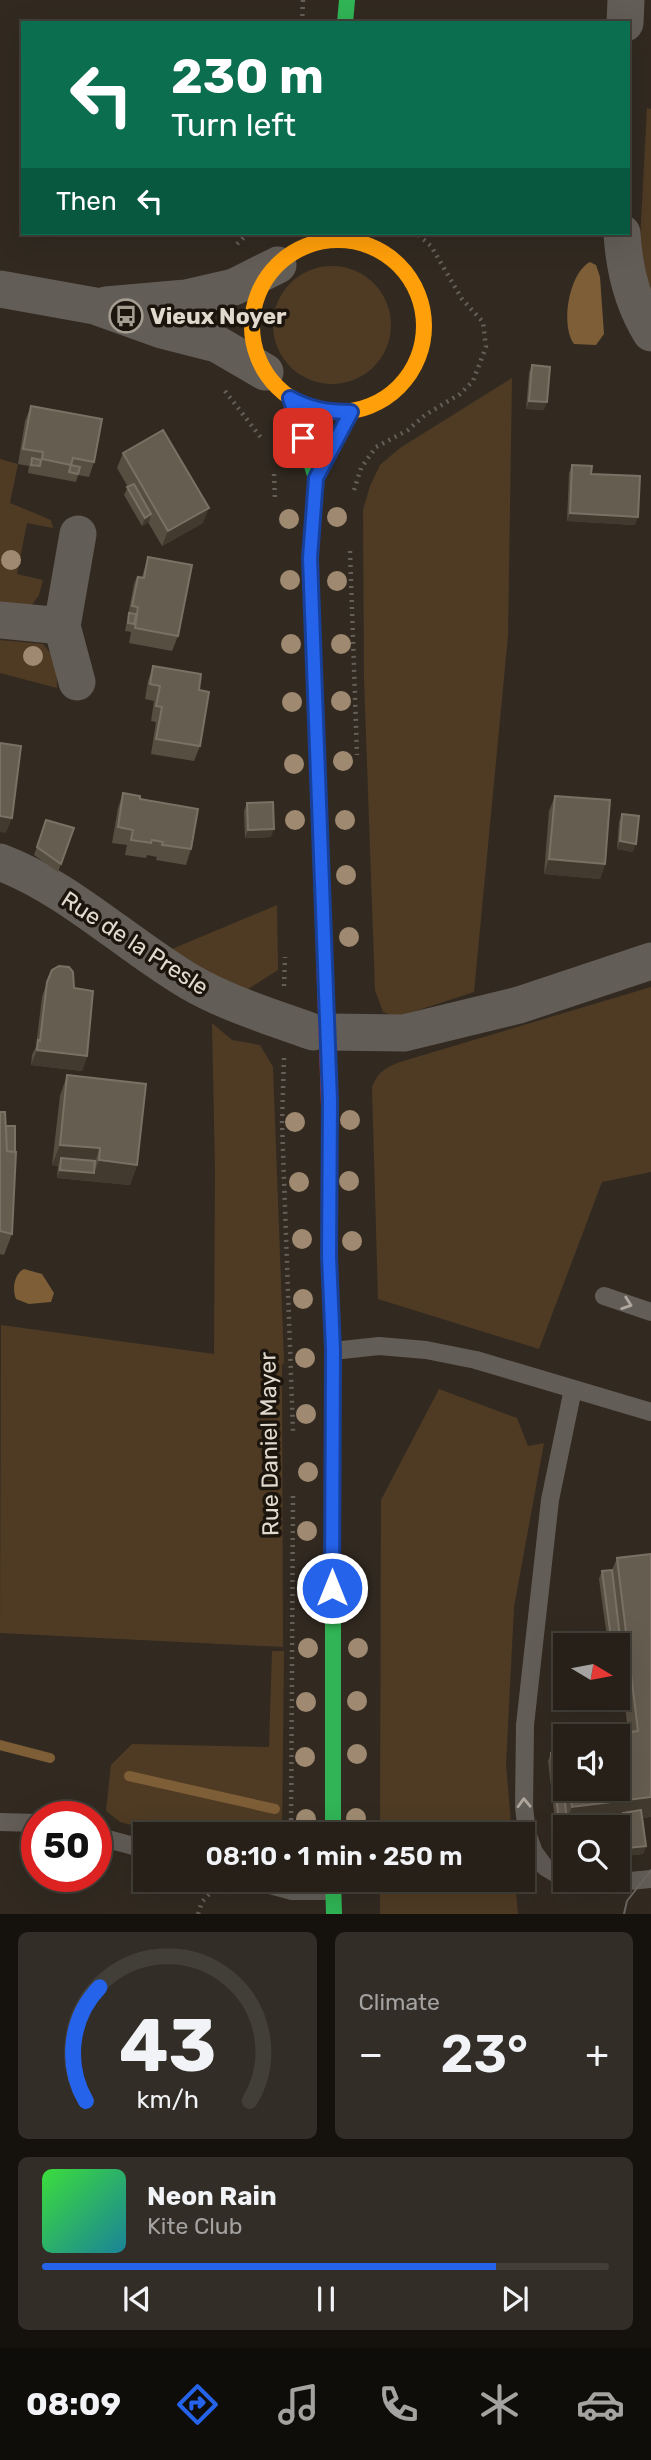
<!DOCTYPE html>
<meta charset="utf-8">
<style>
body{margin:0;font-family:Rubik,sans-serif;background:#322d26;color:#f1f3f6;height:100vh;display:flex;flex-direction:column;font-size:26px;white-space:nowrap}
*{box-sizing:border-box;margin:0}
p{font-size:23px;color:#a4a3a2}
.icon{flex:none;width:38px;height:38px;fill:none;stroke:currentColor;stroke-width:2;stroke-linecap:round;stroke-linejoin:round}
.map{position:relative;height:1914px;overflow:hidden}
.drawer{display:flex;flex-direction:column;gap:18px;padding:18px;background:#15120e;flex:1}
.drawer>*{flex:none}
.hud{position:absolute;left:21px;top:21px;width:609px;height:214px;border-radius:0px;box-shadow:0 7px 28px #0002,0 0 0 2px #423e38;background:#0b6e4f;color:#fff;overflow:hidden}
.needle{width:46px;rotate:100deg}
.tools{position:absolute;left:553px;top:1633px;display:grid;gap:14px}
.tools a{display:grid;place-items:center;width:77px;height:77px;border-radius:0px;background:#262019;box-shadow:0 7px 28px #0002,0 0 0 2px #423e38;font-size:35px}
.speed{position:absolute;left:21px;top:1801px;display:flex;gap:14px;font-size:35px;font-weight:700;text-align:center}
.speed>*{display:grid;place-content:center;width:91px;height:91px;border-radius:50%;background:#262019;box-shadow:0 7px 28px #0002,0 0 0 2px #423e38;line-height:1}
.speed .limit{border:10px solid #d22;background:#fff;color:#111}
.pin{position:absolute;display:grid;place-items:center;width:60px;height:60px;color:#fff;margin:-30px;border-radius:14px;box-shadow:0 4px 10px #0006}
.me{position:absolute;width:77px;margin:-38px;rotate:0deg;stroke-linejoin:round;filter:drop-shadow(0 0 5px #0008)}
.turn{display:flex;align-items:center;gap:24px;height:147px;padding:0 35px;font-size:32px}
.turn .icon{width:91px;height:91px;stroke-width:2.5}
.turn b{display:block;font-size:49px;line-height:60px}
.then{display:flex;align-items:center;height:66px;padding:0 35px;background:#0003;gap:14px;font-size:26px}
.big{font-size:52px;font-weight:600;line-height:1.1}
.drawer .tile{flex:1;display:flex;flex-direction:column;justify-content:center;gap:10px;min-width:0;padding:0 24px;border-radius:10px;background:#322d26}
.drawer .dial{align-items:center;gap:0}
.dial svg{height:182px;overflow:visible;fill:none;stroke:#423e38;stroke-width:7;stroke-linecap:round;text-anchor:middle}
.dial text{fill:#f1f3f6;stroke:none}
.song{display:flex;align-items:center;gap:21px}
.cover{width:84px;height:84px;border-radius:10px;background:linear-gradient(135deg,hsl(120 70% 55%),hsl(190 70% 35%))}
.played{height:7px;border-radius:4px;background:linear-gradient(90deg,#2563eb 80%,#423e38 80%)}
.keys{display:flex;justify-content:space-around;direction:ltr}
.heat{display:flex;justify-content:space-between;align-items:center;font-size:38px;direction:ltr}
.drawer .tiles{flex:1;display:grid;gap:18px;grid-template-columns:1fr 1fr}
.tile:last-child{grid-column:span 2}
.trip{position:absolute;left:133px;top:1822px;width:402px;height:70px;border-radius:0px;background:#262019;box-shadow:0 7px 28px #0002,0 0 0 2px #423e38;font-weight:600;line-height:70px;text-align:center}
.tabs{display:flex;height:112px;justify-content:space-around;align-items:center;background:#0f0d0a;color:#a4a3a2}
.tabs .icon{width:49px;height:49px}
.tabs .active{color:#2563eb}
.tabs b{font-size:32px;color:#f1f3f6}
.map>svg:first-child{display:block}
.green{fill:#4f3b24}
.water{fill:#7d5e37}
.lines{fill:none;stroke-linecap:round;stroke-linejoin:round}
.stream{stroke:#7d5e37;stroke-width:10}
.path{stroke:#645f59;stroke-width:4.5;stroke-dasharray:2 5;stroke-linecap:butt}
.lane{stroke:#635d57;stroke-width:18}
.street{stroke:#635d57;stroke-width:37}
.fast{stroke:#30b455;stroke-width:16}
.slow{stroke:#ff9f0a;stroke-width:16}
.jam{stroke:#e5322d;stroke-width:16}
.tram{stroke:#6a655f;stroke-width:2}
.tree{fill:#9f8a71}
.wall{fill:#574e42}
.shaded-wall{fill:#423a2e}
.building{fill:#665d51;stroke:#7a7164;stroke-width:2}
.oneway{stroke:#afa79e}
.route-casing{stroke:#184099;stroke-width:18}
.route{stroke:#2563eb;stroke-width:12}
.labels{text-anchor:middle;stroke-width:7;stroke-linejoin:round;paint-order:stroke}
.poi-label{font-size:23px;font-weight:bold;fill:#e2d9ce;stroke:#1b150d;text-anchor:start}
.street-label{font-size:23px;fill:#e2d9ce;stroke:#1b150d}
</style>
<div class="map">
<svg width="651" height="1914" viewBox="0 0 651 1914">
<rect width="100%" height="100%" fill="#322a21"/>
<path class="green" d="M647 108 651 109V308L640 241Z
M273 325a59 59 0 1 1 118 0a59 59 0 1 1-118 0Z
M512 378 508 636 474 992 397 1017 383 1012 375 990 364 678 363 510 370 486 380 465 400 448Z
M0 459 18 464 10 503 51 520 53 528 27 523 17 574 43 580 39 595 31 606H0Z
M0 640 43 644 56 660 57 688 0 673Z
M277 905 278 970 240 994 172 949Z
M651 987V1172L602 1182 539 1349 378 1299 372 1087C378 1072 385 1068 400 1062Z
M212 1023 232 1040 260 1045 273 1067 284 1363 282 1364 283 1647 0 1633 1 1325 214 1354 215 1170Z
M439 1389 517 1418 528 1446 544 1443 514 1607 506 1765 512 1834H380L381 1500Z
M272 1651H284L282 1834H168L120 1822 106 1811 111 1765 132 1744 269 1747Z
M380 1880H515L518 1914H380Z"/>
<path class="water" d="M590 262 596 265 600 277 604 334 596 345 574 344C560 325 569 273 590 262Z
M24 1269 42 1274 54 1293 51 1302 29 1304 16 1299C12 1289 14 1274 24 1269Z"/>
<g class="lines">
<path class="stream" d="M0 1745 50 1758
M129 1776 275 1809"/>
<path class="path" d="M302 23 303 0
M237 244 248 233
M225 391 262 439
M274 474 275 500
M354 490 361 468 376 447 408 430 425 415 460 394 473 381 486 347 483 322 462 299 431 246 416 233
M350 551 357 755
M284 986 285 957
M284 1058 282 1123 293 1431
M291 1834 293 1495
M198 1914 202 1902 213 1890 228 1892"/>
<path class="lane" d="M604 1296 651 1312
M333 1351 379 1346 426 1350 476 1360 651 1412
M0 1822 37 1823
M96 1836 145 1849
M565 1879 545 1867 534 1852 527 1833 524 1807 525 1725 550 1500 573 1389
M251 1880 292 1891H333
M569 1880 589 1885 651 1879"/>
<path class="street" d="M625 23 626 0
M622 233C624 268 633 304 651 333
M0 289 95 306 162 330 217 344 265 372
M106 305 186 298 234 287 278 265
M0 620 62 626
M77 682 62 626 78 534
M0 862C69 888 127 945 190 982 228 1004 272 1017 313 1032
M328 1032 404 1033 519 1005 651 961"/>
<path class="fast" d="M345 23 347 0
M290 398 316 478 310 558 323 922
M330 1138 329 1256 333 1351V1834
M333 1880 334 1914"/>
<path class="slow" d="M252 326a86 86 0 1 1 172 0a86 86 0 1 1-172 0Z"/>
<path class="jam" d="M323 922 330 1138"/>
<path class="tram" d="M624 1914 627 1901 651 1870"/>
</g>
<g class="tree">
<circle cx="337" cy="517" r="10"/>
<circle cx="289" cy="519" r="10"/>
<circle cx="11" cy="560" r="10"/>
<circle cx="290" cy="580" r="10"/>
<circle cx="337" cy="581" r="10"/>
<circle cx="291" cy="644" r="10"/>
<circle cx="341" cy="644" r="10"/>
<circle cx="33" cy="656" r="10"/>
<circle cx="341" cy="701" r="10"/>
<circle cx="292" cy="702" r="10"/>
<circle cx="343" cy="761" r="10"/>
<circle cx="294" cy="764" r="10"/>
<circle cx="295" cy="820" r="10"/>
<circle cx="345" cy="820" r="10"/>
<circle cx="346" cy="875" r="10"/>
<circle cx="349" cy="937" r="10"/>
<circle cx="350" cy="1120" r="10"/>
<circle cx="295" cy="1122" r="10"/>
<circle cx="349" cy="1181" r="10"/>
<circle cx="299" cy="1182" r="10"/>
<circle cx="302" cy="1239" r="10"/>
<circle cx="352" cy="1241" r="10"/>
<circle cx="303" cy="1299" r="10"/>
<circle cx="305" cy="1358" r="10"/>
<circle cx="306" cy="1414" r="10"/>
<circle cx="308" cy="1472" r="10"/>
<circle cx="307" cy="1531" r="10"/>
<circle cx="308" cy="1590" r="10"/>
<circle cx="357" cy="1590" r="10"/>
<circle cx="308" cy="1648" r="10"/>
<circle cx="358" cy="1648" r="10"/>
<circle cx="357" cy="1701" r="10"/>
<circle cx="306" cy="1702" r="10"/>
<circle cx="357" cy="1754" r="10"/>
<circle cx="305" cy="1757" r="10"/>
<circle cx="356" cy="1818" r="10"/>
<circle cx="306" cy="1819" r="10"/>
</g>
<path class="wall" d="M532 365 544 410 526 409 529 373Z
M31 406 94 462 89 477 78 475 76 482 28 473 29 466 18 464 25 421Z
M123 453 203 523 162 546 148 522 142 526 124 495 128 487 117 468Z
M572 465 591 474 635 525 567 521 569 473Z
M148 557 178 636 172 651 129 643 131 632 125 631 134 584 137 576 142 577Z
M153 666 199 690 200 746 194 761 151 754 156 722 151 721 154 701 145 699 148 681Z
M123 793 140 799 191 849 186 865 156 860 157 857 147 855 146 858 125 855 127 845 112 843 118 808Z
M555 796 605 864 600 879 544 874 549 811Z
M247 803 271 837 245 838 244 811Z
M622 814 633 852 617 849 619 822Z
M46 820 74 828 58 872 34 855Z
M47 982 74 988 87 1056 82 1071 31 1065 32 1055 36 1046 42 997Z
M67 1075 137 1165 130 1185 57 1178 58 1166 52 1165 60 1096Z
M0 1112 12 1234 4 1255 0 1254Z
M651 1554V1817L643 1818 646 1846 643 1854 624 1856 620 1821 611 1822V1827H589V1825L556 1829 548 1761 551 1753 559 1752 564 1740H565V1788H618L628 1732 618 1645H608L599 1579 602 1571 612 1570 617 1558Z"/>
<path class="shaded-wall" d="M529 401 547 402 544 410 526 409Z
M209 508 203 523 162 546 168 531Z
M570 513 638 517 635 525 567 521Z
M151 514 149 522 142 526 145 518Z
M0 816 12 818 6 833 0 832Z
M274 829 271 837 245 838 248 830Z
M620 841 636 844 633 852 617 849Z
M549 859 605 864 600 879 544 874Z
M37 1050 87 1056 82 1071 31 1065Z
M60 1145 100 1148 92 1169 61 1158 58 1166 52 1165Z
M99 1160 137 1165 130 1185 91 1181Z
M60 1170 94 1173 91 1181 57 1178Z
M620 1637 617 1645H608L611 1638Z
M651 1797V1817L624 1820 623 1813 620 1821 592 1824V1816L589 1825 556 1829 559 1821 567 1820 572 1807Z
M646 1846 643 1854 624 1856 627 1848Z"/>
<path class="building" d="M532 365 550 367 547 402 529 401Z
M31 406 102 419 94 462 73 458 71 465 42 459 43 452 23 449Z
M163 430 209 508 168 531 123 453Z
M32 458 41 460 40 466 31 465Z
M71 465 80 467 78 474 69 472Z
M572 465 592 466 591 474 640 476 638 517 570 513Z
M134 484 151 514 145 518 127 487Z
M148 557 192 565 178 636 135 628 138 607 132 606 138 577 144 578Z
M129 613 136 614 134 624 128 623Z
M153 666 201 674 199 690 209 692 200 746 156 739 162 707 156 706 160 686 150 684Z
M0 743 21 746 12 818 0 816Z
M123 793 140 796V799L198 809 191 849 162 845 163 842 152 840 151 843 131 840 133 830 118 827Z
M555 796 610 800 605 864 549 859Z
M273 802 274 829 248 830 247 803Z
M622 814 639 816 636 844 620 841Z
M46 820 74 828 61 864 37 847Z
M59 966 69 967 73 972 74 988 93 991 87 1056 37 1050 38 1040 40 1041 47 982 52 970Z
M67 1075 146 1084 137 1165 99 1160 100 1148 60 1145Z
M0 1112H5L7 1151 16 1152 12 1234 0 1231Z
M6 1126H15V1152L7 1151Z
M61 1158 95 1161 94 1173 60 1170Z
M651 1554V1797L572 1807 570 1788H618V1736H594L638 1731 617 1558Z
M612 1570 620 1637 611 1638 602 1571Z
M559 1752 567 1820 559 1821 551 1753Z
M641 1810 646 1846 627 1848 623 1813Z
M610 1815 612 1825 592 1827V1816Z"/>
<defs><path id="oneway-chevron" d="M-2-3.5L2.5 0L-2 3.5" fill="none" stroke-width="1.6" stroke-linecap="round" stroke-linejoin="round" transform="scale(1.75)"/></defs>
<g class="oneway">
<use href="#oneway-chevron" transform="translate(627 1304) rotate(19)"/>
<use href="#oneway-chevron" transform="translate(524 1803) rotate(-92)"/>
</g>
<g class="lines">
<defs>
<path id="route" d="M303 438 290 398C310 409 327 412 351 412L316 478 310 558 330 1101 329 1256 333 1350 332 1588"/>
</defs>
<use href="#route" class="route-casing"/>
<use href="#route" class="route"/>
</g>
<defs>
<symbol id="bus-ring" viewBox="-11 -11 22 22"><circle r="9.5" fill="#1b150d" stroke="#a49c91" stroke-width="1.5"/><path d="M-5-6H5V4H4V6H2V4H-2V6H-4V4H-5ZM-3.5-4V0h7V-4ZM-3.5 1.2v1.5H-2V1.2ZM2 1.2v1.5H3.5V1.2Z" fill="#a49c91"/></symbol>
</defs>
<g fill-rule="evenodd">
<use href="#bus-ring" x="107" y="297" width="38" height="38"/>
</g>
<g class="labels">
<g class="poi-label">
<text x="150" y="324">Vieux Noyer</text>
</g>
<g class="street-label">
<text transform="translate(135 943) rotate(33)" y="8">Rue de la Presle</text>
<text transform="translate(269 1444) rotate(-91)" y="8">Rue Daniel Mayer</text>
</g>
</g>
</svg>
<div class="tools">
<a><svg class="needle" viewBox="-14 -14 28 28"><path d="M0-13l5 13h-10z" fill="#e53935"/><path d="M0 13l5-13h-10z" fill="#a4a3a2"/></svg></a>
<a><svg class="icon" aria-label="sound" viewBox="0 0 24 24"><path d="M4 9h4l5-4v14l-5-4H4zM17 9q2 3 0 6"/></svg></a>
<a><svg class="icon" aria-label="search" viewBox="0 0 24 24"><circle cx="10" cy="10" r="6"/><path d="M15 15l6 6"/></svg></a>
</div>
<div class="speed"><div class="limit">50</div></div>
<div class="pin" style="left:303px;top:438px;background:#d93025"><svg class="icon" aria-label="arrive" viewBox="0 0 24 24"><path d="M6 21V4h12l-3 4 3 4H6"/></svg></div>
<svg class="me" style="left:332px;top:1588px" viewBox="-20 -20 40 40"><circle r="17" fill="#2563eb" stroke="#fff" stroke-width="3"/><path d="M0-11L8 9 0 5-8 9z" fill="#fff"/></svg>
<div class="trip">08:10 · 1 min · 250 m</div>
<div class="hud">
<div class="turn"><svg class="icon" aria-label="left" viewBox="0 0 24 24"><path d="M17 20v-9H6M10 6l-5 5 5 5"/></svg><div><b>230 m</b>Turn left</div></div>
<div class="then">Then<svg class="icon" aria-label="left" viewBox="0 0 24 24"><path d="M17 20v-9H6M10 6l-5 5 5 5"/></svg></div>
</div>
</div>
<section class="drawer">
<div class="tiles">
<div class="tile dial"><svg viewBox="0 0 100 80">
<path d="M14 69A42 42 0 1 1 86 69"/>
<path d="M14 69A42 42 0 0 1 20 19" stroke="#2563eb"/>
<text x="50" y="56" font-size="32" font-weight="700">43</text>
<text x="50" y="72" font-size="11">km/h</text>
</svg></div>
<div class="tile"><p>Climate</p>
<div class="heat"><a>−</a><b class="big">23°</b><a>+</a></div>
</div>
<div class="tile">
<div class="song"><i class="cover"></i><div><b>Neon Rain</b><p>Kite Club</p></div></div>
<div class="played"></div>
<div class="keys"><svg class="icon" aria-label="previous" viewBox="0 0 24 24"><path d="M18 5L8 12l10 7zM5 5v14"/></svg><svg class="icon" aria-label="pause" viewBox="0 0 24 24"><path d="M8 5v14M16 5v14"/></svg><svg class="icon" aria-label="next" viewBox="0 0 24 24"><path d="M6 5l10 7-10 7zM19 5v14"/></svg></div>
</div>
</div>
</section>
<nav class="tabs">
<b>08:09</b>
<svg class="icon active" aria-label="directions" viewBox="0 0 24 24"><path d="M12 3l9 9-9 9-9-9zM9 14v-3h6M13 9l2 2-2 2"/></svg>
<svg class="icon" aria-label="music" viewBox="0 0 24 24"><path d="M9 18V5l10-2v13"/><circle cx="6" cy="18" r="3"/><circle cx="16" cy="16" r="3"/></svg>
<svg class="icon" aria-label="phone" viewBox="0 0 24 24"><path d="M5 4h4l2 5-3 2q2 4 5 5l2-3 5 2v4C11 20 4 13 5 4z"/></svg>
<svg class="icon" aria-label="climate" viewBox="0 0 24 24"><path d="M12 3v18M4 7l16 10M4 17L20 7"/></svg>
<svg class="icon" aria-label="car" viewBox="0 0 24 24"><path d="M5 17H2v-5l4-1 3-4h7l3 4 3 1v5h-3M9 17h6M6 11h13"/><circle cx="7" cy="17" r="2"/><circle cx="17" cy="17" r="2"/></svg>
</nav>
